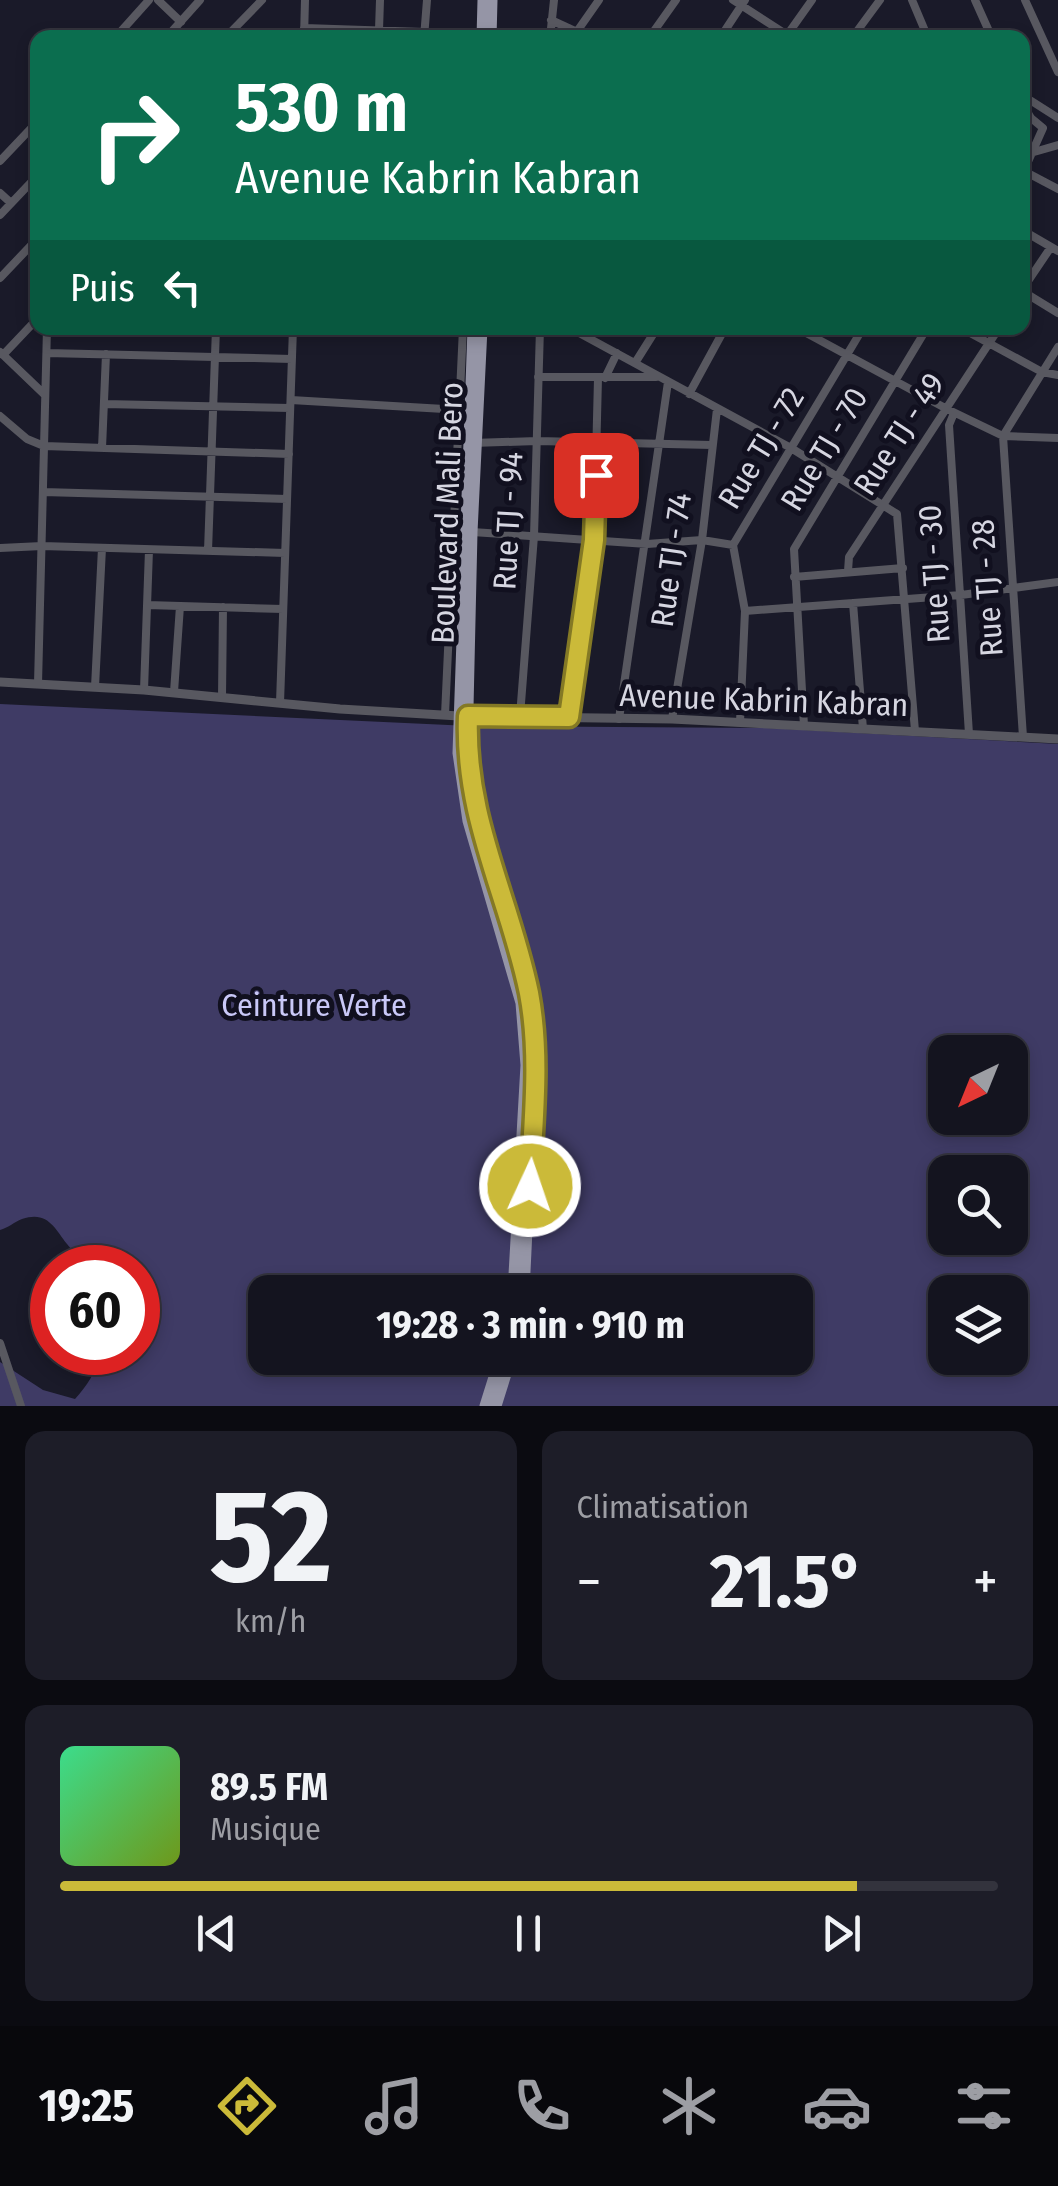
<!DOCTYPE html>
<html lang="fr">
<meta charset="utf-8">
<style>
body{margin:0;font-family:"Fira Sans Condensed",sans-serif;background:#1d1d28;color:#f1f3f6;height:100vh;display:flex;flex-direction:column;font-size:38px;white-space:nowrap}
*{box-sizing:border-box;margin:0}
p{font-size:32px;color:#9d9ea4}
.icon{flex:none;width:55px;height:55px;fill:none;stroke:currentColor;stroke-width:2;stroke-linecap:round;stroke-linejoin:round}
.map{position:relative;height:1406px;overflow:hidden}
.panel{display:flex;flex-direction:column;gap:25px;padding:25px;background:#0b0b11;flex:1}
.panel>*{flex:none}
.banner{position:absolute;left:30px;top:30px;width:1000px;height:305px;border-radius:20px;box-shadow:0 5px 15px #0003,0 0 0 2px #33333d;background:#0b6e4f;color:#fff;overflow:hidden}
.needle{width:65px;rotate:223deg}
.controls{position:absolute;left:928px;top:1035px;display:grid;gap:20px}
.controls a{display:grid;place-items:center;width:100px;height:100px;border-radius:20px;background:#14141f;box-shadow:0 5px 15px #0003,0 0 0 2px #33333d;font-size:50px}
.speed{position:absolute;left:30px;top:1245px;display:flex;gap:20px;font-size:50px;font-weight:700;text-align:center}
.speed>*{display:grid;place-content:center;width:130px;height:130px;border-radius:50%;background:#14141f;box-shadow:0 5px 15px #0003,0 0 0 2px #33333d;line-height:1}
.speed .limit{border:15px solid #d22;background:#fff;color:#111}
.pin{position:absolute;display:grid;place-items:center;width:85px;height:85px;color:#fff;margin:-42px;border-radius:20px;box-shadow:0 5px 15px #0006}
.me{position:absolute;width:110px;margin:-55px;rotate:3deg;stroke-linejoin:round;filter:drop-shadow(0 0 8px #0008)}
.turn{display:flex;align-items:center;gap:35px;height:210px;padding:0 40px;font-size:45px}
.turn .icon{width:130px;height:130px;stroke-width:2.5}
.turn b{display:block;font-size:70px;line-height:85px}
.then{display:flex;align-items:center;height:95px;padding:0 40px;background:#0003;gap:20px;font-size:38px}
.big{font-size:75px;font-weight:700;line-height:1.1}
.panel .tile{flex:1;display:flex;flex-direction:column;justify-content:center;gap:15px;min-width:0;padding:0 35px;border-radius:20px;background:#1d1d28}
.panel .dial{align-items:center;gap:0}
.dial b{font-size:130px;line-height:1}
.song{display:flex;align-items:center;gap:30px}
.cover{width:120px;height:120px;border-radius:15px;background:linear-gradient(135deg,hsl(150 70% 55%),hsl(80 70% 35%))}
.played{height:10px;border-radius:5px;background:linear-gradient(90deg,#cbba39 85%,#33333d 85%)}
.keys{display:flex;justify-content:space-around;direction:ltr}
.heat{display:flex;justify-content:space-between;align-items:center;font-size:55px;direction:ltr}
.panel .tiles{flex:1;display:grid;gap:25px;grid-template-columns:1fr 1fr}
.tile:last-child{grid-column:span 2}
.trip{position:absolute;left:248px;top:1275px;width:565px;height:100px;border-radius:20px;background:#14141f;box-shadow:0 5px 15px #0003,0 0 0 2px #33333d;font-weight:700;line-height:100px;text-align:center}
.dock{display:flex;height:160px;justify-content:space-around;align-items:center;background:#08080c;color:#9d9ea4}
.dock .icon{width:70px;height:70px}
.dock .on{color:#cbba39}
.dock b{font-size:45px;color:#f1f3f6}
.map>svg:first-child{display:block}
.green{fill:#3f3b65;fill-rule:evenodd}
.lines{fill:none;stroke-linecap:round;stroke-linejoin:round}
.minor{stroke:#585860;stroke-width:8}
.tertiary{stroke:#585860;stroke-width:9}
.primary{stroke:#9595a6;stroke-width:11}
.route-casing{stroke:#847925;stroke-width:25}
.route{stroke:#cbba39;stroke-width:18}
.labels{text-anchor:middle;stroke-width:10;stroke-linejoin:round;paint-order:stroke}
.street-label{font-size:32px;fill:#d6d6e1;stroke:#11101f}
.park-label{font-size:32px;fill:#c9c8f7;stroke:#11101f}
</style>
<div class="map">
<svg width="1058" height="1406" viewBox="0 0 1058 1406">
<rect width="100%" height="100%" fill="#1a1a29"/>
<path class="green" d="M0 704 470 726 767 728 1058 744V1406H0V1362L43 1390 75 1399C87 1386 97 1371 99 1353L138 1352V1268L122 1267 113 1261 101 1267C88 1262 76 1256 67 1244 55 1229 48 1210 22 1219 14 1222 8 1228 0 1230ZM945 1052H1010V1118H945ZM945 1172H1010V1238H945ZM265 1292H795V1358H265ZM945 1292H1010V1358H945Z"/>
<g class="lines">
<path class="minor" d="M158 0 181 22
M733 0 792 38
M912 0 928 38
M975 0 992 38
M1025 0 1058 72
M551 20 590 38
M304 28 425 32
M379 30 380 0
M578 30 599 0
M115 38 149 0
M166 38 200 0
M225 38 262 0
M304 38 305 0
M424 38 427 0
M550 38 554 0
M649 38 676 0
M720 38 745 0
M785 38 812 0
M852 38 880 0
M1022 95 1058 118
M1022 103 1031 118 1043 128 1022 175
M1034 152 1058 145
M0 161 38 121
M1022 170 1058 189
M0 193 11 203
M0 215 38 175
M1022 230 1058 251
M0 278 38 238
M1022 290 1051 247
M1022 291 1058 313
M570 328 791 448 897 514 915 731
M797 328 947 409 1003 436 1058 438
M961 328 1042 372 1058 375
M0 352 45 395
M47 353 292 359
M3 355 38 318
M635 363 657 328
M538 377H656
M605 378 617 353
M689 394 725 328
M291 400 461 410
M104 404 290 408
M954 413 949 425 969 734
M0 416 27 439 44 446 289 454
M1003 436 1023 737
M1003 436 1058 347
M472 443 537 441 712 445
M102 448 106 354
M43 492 287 499
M472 532 647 544 702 540 733 545
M0 548 42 546 285 553
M208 551 216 328
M848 571 849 557 999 328
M794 577 903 568
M853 603 863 729
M147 605 283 609
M745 611 961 595 1058 582
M38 684 47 328
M95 687 102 548
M144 690 149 550
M174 692 180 606
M222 697 223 607
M280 703 293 328
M445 715 463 328
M520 716 534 536 540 328
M569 717 594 540 598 378
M619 719 668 382
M672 719 702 540 717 409
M740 722 745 611 733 545 863 328
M804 726 794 549 927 328
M0 1343 21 1406"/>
<path class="tertiary" d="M0 682 144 690 340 709 459 716 672 719 1058 739"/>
<path class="primary" d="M482 38 483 0
M491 38 492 0
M473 328 458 753 468 821 521 1003 526 1065 513 1292
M482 328 472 532 467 751 469 782 479 825 528 992 536 1042 524 1292
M485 1406 500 1358
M496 1406 511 1358"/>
</g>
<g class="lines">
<defs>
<path id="route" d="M530 1186C533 1122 541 1057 529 993 509 896 464 819 468 716L569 717 594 540 596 475"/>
</defs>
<use href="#route" class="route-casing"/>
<use href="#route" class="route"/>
</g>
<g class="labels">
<g class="street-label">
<text transform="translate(899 434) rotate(-57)" y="11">Rue TJ - 49</text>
<text transform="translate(761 448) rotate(-59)" y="11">Rue TJ - 72</text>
<text transform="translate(824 449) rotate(-59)" y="11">Rue TJ - 70</text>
<text transform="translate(447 513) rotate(-88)" y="11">Boulevard Mali Bero</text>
<text transform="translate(508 521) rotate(-87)" y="11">Rue TJ - 94</text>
<text transform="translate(671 560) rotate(-82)" y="11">Rue TJ - 74</text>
<text transform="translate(934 574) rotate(-94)" y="11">Rue TJ - 30</text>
<text transform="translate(987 588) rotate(-94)" y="11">Rue TJ - 28</text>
<text transform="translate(764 700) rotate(2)" y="11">Avenue Kabrin Kabran</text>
</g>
<g class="park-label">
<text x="314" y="1016">Ceinture Verte</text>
</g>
</g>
</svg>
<div class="controls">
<a><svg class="needle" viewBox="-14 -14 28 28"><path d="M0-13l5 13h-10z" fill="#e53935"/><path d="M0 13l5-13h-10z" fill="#9d9ea4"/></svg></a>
<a><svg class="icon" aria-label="search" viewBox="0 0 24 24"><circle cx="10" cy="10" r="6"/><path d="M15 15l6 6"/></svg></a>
<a><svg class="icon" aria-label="layers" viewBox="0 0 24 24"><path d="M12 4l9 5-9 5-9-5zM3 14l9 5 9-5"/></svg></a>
</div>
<div class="speed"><div class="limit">60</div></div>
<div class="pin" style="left:596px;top:475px;background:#d93025"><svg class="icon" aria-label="arrive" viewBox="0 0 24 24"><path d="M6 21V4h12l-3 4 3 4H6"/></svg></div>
<svg class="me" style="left:530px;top:1186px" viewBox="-20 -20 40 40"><circle r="17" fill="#cbba39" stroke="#fff" stroke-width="3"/><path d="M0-11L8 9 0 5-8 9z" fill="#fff"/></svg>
<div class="trip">19:28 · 3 min · 910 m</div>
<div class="banner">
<div class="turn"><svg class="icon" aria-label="right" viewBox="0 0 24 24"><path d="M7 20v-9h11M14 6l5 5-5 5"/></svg><div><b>530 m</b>Avenue Kabrin Kabran</div></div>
<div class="then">Puis<svg class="icon" aria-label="left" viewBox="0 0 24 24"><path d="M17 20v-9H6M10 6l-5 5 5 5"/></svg></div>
</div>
</div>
<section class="panel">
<div class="tiles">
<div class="tile dial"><b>52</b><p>km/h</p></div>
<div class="tile"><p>Climatisation</p>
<div class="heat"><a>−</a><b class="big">21.5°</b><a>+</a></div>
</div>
<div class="tile">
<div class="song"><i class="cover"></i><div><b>89.5 FM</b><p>Musique</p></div></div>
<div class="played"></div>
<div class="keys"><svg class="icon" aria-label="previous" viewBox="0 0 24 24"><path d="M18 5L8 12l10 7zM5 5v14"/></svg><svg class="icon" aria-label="pause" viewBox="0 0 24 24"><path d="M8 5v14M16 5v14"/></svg><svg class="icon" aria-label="next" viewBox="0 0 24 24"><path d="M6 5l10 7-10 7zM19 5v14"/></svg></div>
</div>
</div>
</section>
<nav class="dock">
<b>19:25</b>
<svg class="icon on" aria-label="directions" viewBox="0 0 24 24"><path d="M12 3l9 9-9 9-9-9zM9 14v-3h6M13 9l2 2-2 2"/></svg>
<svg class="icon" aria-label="music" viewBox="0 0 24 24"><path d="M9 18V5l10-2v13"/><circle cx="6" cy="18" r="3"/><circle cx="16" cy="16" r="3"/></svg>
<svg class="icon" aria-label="phone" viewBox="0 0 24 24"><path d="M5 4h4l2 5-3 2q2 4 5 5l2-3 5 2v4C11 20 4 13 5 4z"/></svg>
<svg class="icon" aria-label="climate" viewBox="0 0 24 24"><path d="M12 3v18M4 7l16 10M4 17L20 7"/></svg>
<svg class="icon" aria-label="car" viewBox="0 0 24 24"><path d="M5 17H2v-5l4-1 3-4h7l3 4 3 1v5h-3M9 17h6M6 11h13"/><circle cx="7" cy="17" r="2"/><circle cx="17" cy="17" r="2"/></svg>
<svg class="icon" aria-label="filters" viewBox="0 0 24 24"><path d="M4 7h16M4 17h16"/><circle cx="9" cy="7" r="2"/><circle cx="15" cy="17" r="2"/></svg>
</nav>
